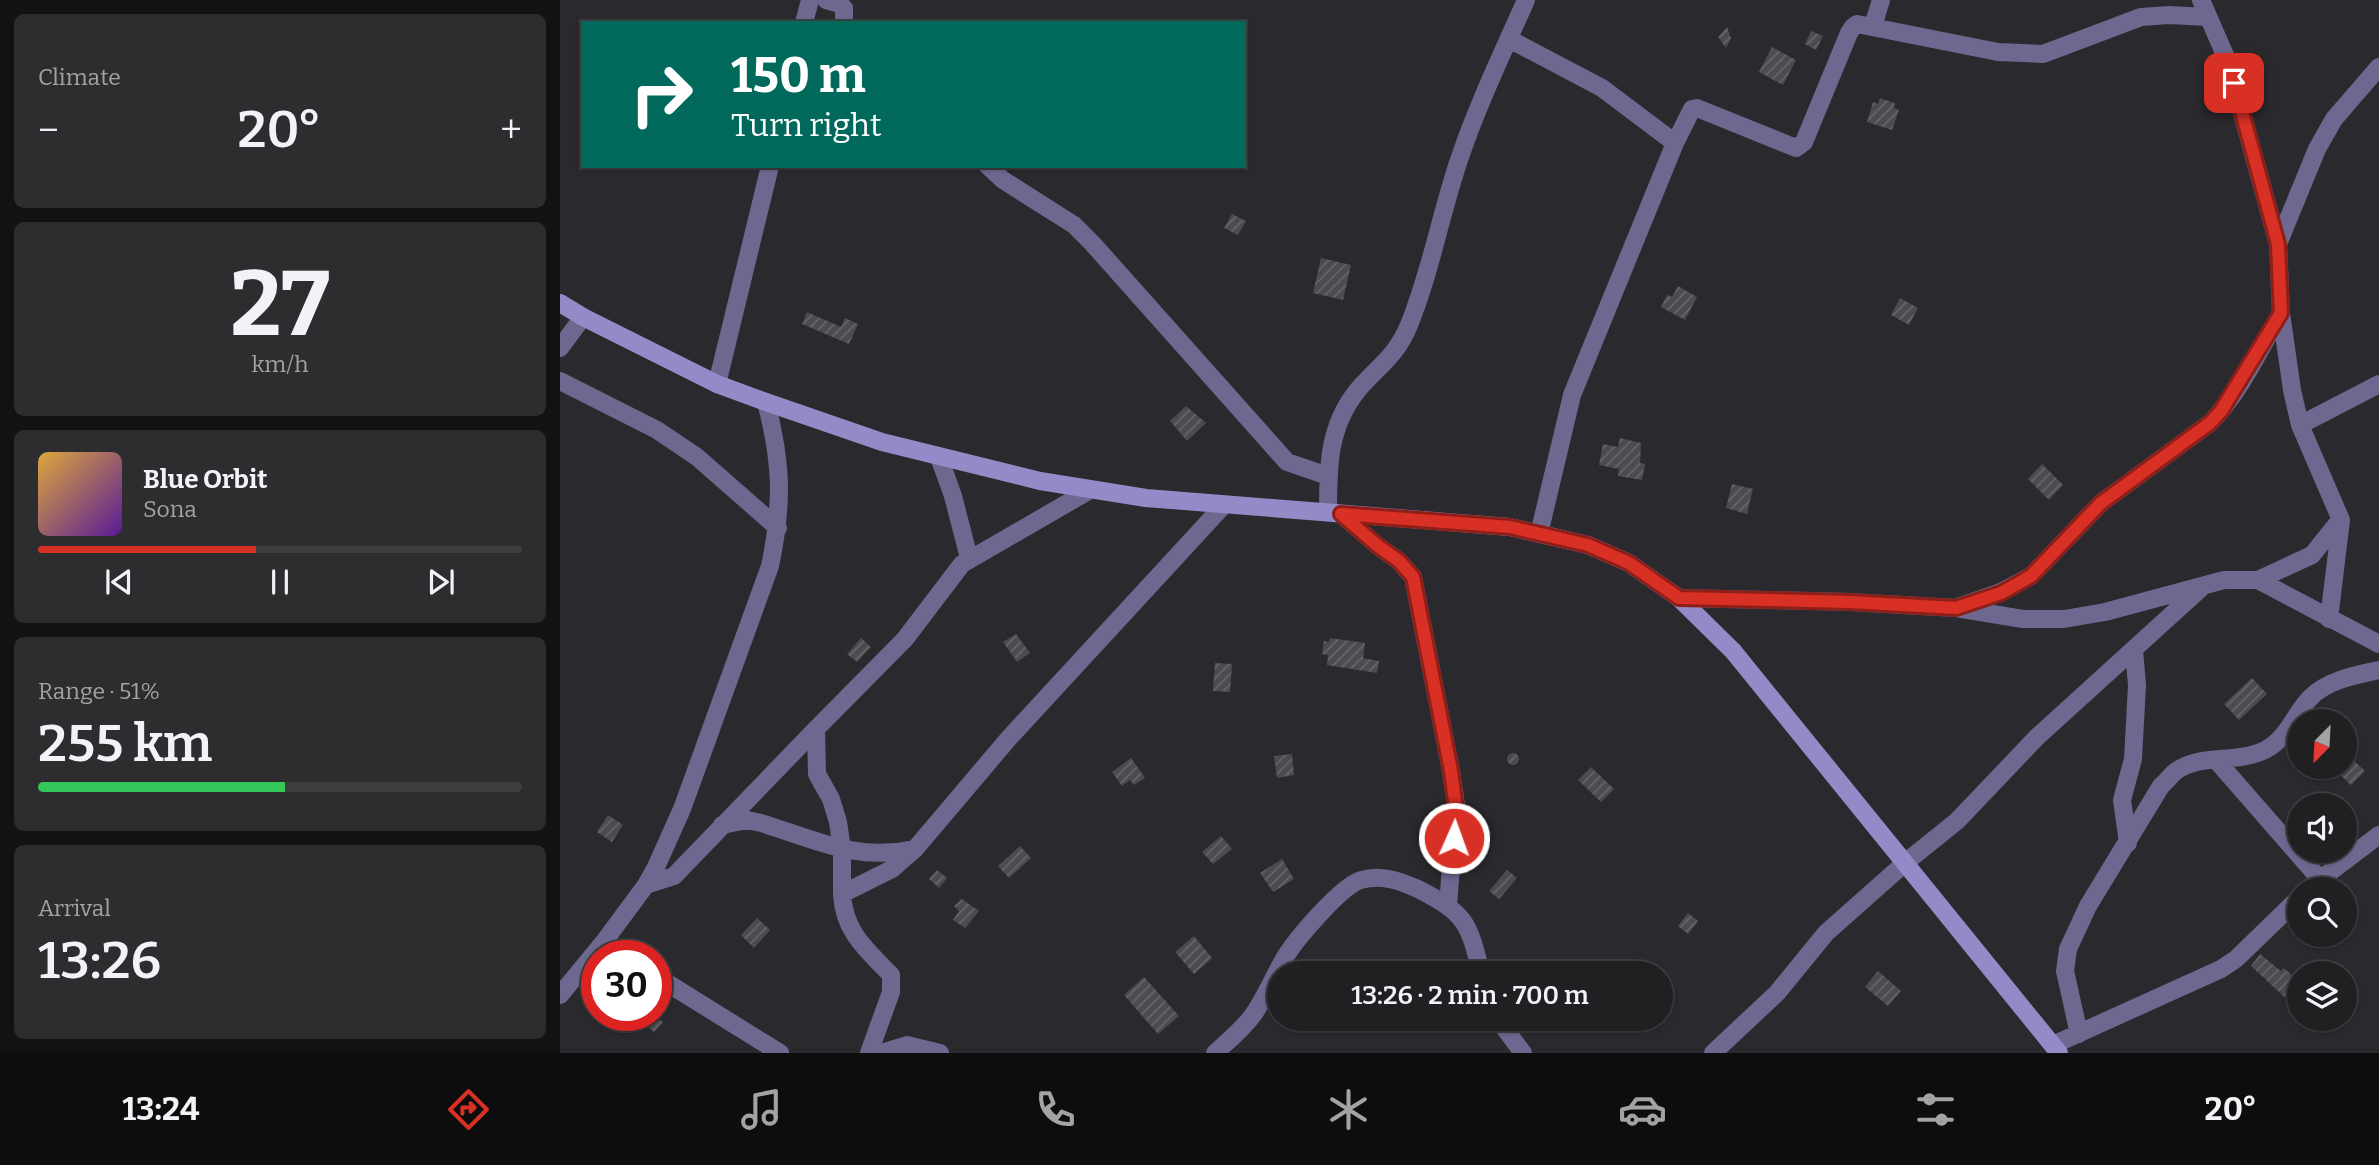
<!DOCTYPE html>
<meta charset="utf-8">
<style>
body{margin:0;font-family:Bitter,serif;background:#2d2d2f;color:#f1f3f6;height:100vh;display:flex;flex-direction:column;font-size:26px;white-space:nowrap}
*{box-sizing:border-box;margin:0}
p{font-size:23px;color:#a2a3a5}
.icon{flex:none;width:38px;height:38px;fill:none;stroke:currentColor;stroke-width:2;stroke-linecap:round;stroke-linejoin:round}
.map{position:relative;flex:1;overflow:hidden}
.panel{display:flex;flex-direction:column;gap:14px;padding:14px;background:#121213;width:560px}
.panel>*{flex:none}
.guide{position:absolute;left:21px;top:21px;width:665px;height:147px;border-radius:0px;box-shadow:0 2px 5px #0004,0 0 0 2px #3d3e40;background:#00695c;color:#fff;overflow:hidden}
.needle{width:46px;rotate:204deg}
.buttons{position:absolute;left:1727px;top:709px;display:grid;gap:14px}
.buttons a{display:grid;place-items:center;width:70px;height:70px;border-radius:50%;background:#202022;box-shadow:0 2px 5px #0004,0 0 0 2px #3d3e40;font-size:35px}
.speed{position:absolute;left:21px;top:940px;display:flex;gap:14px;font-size:35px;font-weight:700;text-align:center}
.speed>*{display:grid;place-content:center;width:91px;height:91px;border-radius:50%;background:#202022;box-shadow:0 2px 5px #0004,0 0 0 2px #3d3e40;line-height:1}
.speed .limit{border:10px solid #d22;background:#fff;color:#111}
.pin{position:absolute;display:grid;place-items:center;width:60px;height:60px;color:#fff;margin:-30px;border-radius:14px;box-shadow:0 4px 10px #0006}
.me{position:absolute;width:77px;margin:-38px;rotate:2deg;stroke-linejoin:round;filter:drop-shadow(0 0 5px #0008)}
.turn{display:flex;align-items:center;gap:24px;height:147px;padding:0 35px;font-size:32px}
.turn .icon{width:91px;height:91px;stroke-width:2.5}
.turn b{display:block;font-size:49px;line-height:60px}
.big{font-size:52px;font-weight:600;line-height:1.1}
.panel .tile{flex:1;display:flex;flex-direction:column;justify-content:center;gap:10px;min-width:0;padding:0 24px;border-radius:10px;background:#2d2d2f}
.panel .dial{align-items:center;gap:0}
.dial b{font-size:91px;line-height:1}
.song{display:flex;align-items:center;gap:21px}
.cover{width:84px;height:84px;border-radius:10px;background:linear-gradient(135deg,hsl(40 70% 55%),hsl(270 70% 35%))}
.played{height:7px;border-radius:4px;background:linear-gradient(90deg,#d93025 45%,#3d3e40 45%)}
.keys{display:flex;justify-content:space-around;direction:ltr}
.heat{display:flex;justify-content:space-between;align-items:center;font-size:38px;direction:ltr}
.charge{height:10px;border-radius:5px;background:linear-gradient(90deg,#34c759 51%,#3d3e40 0)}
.trip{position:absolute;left:707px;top:961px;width:406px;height:70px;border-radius:35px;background:#202022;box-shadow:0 2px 5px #0004,0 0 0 2px #3d3e40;font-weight:600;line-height:70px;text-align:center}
.dock{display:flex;height:112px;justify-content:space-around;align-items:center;background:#0d0d0e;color:#a2a3a5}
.dock .icon{width:49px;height:49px}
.dock .on{color:#d93025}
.dock b{font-size:32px;color:#f1f3f6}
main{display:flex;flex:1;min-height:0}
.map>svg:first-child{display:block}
.building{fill:url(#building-hatch)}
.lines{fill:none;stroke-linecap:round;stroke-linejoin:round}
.street{stroke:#6d688f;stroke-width:18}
.secondary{stroke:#938ac8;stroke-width:18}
.route-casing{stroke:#8d1f18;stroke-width:18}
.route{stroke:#d93025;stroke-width:12}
</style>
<main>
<section class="panel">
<div class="tile"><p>Climate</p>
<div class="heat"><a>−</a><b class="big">20°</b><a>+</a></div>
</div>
<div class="tile dial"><b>27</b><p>km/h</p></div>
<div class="tile">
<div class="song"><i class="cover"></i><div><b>Blue Orbit</b><p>Sona</p></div></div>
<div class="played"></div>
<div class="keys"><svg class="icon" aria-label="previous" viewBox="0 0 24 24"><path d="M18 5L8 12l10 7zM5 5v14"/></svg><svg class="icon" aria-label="pause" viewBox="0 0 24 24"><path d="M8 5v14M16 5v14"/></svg><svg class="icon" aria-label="next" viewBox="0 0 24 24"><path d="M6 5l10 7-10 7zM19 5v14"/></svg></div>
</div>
<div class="tile"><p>Range · 51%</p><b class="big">255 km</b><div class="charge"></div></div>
<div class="tile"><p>Arrival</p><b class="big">13:26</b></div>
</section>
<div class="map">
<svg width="1819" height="1053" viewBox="0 0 1819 1053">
<defs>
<pattern id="building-hatch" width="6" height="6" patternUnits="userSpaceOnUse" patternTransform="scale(1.75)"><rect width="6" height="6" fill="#4c4b50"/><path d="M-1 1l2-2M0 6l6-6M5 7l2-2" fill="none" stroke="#66656a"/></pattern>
</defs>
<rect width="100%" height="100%" fill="#2a2a2e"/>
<path class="building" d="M1167 27 1171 38 1166 48 1158 37Z
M1251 31 1263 36 1256 50 1245 44Z
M1212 47 1236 60 1223 85 1199 72Z
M1320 98 1335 103 1334 108 1339 110 1332 130 1307 122 1313 102 1318 104Z
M672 214 686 221 678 235 664 228Z
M761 258 791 265 783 300 753 293Z
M1118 286 1137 297 1125 320 1101 307 1107 295 1112 297Z
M1340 298 1358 308 1349 325 1331 315Z
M247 312 281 327 285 318 298 324 289 344 242 324Z
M626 406 646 423 627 441 610 421Z
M1060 438 1081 443 1080 463 1085 464 1082 480 1058 476 1059 469 1039 465 1043 444 1058 447Z
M1482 464 1503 485 1489 500 1468 479Z
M1172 484 1193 489 1187 514 1166 508Z
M456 634 470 653 457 662 443 642Z
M301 638 311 647 297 662 287 654Z
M770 638 805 643 803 658 819 661 817 673 767 665 768 655 762 654 764 641 769 642Z
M655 663 672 664 670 692 653 691Z
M1692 678 1707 694 1679 720 1664 704Z
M947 759a6 6 0 1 1 12 0a6 6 0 1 1-12 0Z
M732 754 734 775 717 778 714 756Z
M571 758 585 778 574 785 570 780 562 786 552 772Z
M1791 758 1805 771 1791 785 1777 772Z
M1031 767 1054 789 1041 802 1018 780Z
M48 815 63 825 52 842 37 832Z
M661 836 672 849 653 864 642 852Z
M460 846 471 858 449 878 438 866Z
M722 859 734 879 713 892 700 873Z
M377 870 387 878 379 888 369 879Z
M947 870 957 878 939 899 929 891Z
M402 899 419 911 405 928 393 920 399 911 394 906Z
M1128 913 1138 921 1128 934 1118 926Z
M197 918 210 930 194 948 181 935Z
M634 936 652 958 634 974 615 952Z
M1700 954 1721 971 1724 968 1740 982V998L1733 1005 1691 966Z
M1318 971 1341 991 1328 1006 1305 987Z
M584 977 619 1016 598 1034 564 995Z
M92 1015 103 1022 94 1032 84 1024Z"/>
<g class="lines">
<path class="street" d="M266 0 280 4 284 8V23
M1641 0 1668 62 1718 244 1721 313 1732 390 1740 425 1781 520 1769 619
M244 23 250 0
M1313 26 1321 0
M949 39 1042 88 1115 143
M428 166 443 180 514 225 532 243 727 462 768 476
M1718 244 1757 149 1774 119 1819 67
M0 348 23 317
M0 381 97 430 137 457 218 528
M157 384 210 166
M1740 425 1819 384
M379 457 393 496 409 558
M768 512C768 468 768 427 797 391 817 367 836 357 849 325 871 271 881 212 900 157 918 104 943 52 966 0
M781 514 818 546 839 561 853 577 891 771 896 805 888 905
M979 534 1012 395 1115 143 1132 109 1137 108 1236 148 1244 142 1289 33 1293 27 1297 24 1438 52 1483 54 1581 17 1609 15 1648 17
M1698 580 1752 555 1780 520
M1119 598 1291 602 1396 608 1463 619H1504L1545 612 1664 580H1698L1819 644
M1398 607 1441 592 1471 576 1541 503 1650 423C1680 393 1699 350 1721 313
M256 729 345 639 402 564 530 490
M1657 761 1759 878
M162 825 187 820 201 823C257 840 296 862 355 849
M1568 843 1562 800 1573 759 1577 685 1574 650
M86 885 114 876 256 729 257 774 271 799 278 822 282 849V894L332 869 355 849 449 738 664 505
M1750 887 1819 835
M282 894C284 932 306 949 331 975V992L309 1053
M43 943 63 956
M96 976 220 1053
M0 995 43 943 86 885 96 867 122 809 210 566C223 504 222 463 206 402
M937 1018 963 1053
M1519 1034 1505 971 1508 949 1528 906 1601 786C1606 782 1611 775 1616 771 1641 753 1677 764 1705 750 1728 738 1733 716 1750 698 1767 680 1796 675 1819 670
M1493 1045 1661 969 1676 959 1740 897
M321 1053 347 1045 380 1053
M655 1053C668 1041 682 1030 693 1015 705 998 713 978 724 959 735 940 781 886 801 880 821 874 840 881 858 889 905 913 909 922 921 973
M1153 1053 1217 993 1266 933 1346 862 1397 821 1477 737 1641 588"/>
<path class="secondary" d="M0 303 23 317 157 384 206 402 322 442 480 481 586 498 950 527 1028 545 1069 563 1119 598 1173 651 1499 1053"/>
</g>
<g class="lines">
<defs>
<path id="route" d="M894 838 897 816 891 771 853 577 839 561 818 546 781 514 950 527 1028 545 1069 563 1119 598 1290 602 1396 608 1441 593 1471 576 1541 503 1650 423 1661 411 1721 313 1718 244 1674 83"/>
</defs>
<use href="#route" class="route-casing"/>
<use href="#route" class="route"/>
</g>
</svg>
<div class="buttons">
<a><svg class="needle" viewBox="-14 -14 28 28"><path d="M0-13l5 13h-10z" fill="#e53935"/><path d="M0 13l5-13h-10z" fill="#a2a3a5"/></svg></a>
<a><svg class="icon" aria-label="sound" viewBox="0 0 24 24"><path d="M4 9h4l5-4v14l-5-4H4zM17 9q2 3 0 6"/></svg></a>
<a><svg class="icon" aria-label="search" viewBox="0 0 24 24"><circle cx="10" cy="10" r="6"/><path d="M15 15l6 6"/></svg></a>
<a><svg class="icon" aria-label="layers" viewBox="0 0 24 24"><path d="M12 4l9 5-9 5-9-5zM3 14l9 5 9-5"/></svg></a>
</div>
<div class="speed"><div class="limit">30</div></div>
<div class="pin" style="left:1674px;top:83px;background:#d93025"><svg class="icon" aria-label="arrive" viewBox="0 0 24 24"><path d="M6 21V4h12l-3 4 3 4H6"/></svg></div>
<svg class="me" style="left:894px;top:838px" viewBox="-20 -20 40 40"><circle r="17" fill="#d93025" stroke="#fff" stroke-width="3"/><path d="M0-11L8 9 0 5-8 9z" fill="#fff"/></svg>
<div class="trip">13:26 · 2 min · 700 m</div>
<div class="guide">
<div class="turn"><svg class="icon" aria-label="right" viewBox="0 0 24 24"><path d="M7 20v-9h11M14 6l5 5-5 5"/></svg><div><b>150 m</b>Turn right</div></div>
</div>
</div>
</main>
<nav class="dock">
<b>13:24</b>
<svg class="icon on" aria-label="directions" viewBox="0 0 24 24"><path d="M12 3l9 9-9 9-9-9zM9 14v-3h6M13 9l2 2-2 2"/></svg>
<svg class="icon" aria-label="music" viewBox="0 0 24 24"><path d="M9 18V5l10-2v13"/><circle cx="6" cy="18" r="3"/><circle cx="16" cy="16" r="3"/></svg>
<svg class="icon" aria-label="phone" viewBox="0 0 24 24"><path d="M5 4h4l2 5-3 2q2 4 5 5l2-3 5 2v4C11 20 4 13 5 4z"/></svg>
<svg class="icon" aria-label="climate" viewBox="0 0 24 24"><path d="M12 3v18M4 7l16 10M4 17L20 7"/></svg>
<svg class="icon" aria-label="car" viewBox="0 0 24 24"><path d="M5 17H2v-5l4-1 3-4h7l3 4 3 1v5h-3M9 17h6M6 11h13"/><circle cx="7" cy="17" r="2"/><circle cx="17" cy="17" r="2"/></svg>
<svg class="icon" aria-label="filters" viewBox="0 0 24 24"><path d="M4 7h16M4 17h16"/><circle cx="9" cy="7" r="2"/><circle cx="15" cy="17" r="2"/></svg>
<b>20°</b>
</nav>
